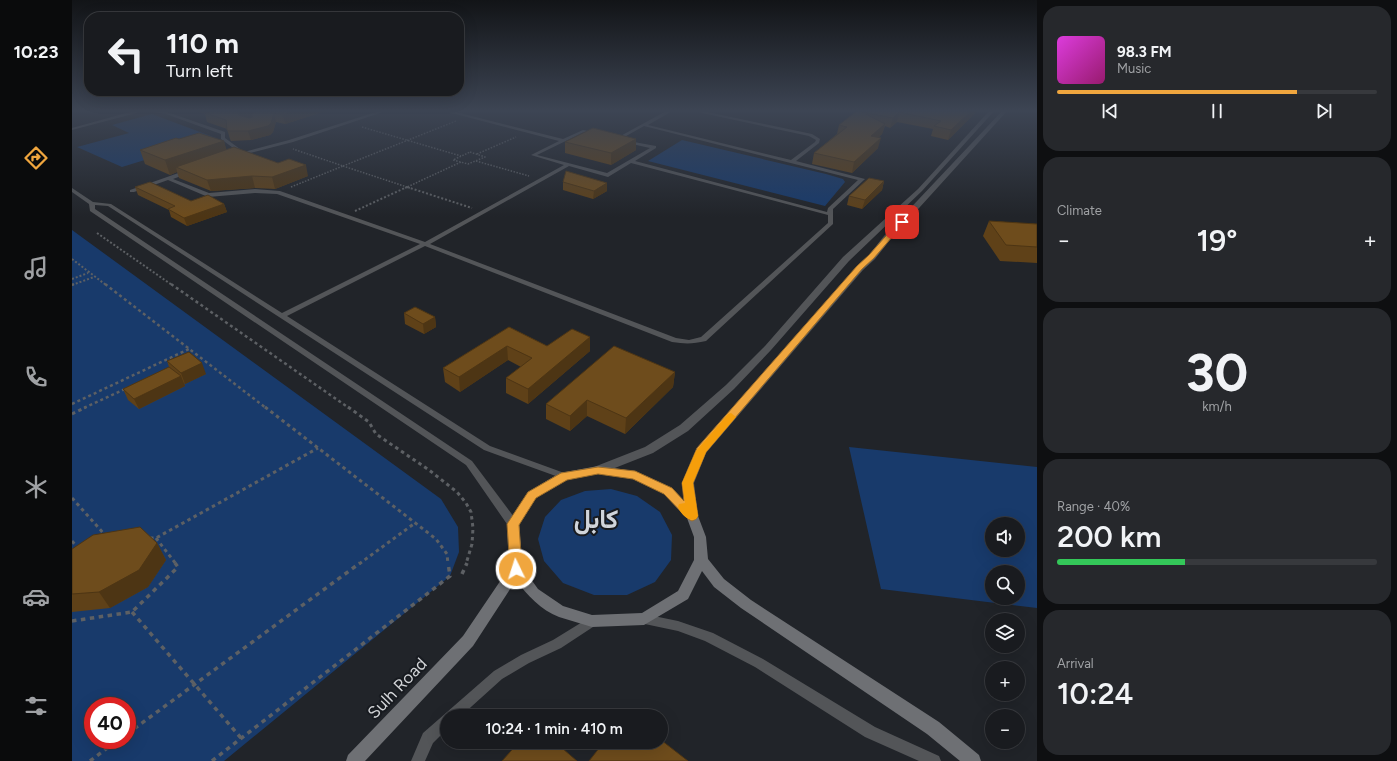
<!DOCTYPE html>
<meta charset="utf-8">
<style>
body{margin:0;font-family:Figtree,Vazirmatn,sans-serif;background:#26282c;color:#f1f3f6;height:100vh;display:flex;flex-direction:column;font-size:15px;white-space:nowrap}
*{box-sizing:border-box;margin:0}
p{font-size:13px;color:#9fa1a4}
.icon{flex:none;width:22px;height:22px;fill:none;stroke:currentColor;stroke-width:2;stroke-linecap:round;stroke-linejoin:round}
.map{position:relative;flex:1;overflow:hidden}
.details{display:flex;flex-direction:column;gap:6px;padding:6px;background:#0e0f11;width:360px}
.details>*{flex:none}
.banner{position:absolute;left:12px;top:12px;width:380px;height:84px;border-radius:16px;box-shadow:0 4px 16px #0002,0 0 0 1px #37393d;background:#191b1f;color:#f1f3f6;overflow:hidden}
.tools{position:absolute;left:913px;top:517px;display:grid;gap:8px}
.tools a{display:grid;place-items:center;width:40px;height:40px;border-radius:50%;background:#191b1f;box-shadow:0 4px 16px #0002,0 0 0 1px #37393d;font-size:20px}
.speed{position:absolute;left:12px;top:697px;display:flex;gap:8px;font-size:20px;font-weight:700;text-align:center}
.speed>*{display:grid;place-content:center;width:52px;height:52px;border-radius:50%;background:#191b1f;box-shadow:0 4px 16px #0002,0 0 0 1px #37393d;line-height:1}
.speed .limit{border:6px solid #d22;background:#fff;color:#111}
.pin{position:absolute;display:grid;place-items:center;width:34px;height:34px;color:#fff;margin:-17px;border-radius:8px;box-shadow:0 2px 6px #0006}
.me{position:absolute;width:44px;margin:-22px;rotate:356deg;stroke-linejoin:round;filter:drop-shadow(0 0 3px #0008)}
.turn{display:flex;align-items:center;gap:14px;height:84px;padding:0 16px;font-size:18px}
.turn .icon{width:52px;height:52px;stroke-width:2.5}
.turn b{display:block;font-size:28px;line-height:34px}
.big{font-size:30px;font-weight:600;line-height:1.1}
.details .tile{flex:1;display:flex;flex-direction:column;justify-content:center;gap:6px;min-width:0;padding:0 14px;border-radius:16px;background:#26282c}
.details .dial{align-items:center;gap:0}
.dial b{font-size:52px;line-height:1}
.song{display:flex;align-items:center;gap:12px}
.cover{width:48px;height:48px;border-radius:6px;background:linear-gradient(135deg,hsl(300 70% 55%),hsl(320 70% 35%))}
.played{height:4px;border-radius:2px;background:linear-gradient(90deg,#f0a63e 75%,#37393d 75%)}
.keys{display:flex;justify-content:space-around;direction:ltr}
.heat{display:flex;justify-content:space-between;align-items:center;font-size:22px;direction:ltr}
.charge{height:6px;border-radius:3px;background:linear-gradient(90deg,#34c759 40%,#37393d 0)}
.trip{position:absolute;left:368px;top:709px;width:228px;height:40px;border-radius:20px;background:#191b1f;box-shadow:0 4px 16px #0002,0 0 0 1px #37393d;font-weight:600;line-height:40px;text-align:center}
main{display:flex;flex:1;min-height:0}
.menu{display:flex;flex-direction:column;width:72px;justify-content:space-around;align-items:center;background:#0a0b0c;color:#9fa1a4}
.menu .icon{width:28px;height:28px}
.menu .current{color:#f0a63e}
.menu b{font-size:18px;color:#f1f3f6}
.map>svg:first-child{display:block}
.green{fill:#183a6b;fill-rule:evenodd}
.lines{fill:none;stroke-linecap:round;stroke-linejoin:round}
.path-far4{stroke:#5d6064;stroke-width:1.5;stroke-dasharray:1.5 1.5;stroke-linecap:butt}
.path-far3{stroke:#5d6064;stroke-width:2;stroke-dasharray:2 2;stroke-linecap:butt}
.path-far2{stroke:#5d6064;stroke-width:2.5;stroke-dasharray:3 3;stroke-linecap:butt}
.path-far1{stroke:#5d6064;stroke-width:3;stroke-dasharray:3.5 3.5;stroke-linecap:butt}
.path{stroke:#5d6064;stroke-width:3.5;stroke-dasharray:4.5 4.5;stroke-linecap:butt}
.lane{fill:#535558;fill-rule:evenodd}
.street{fill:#535558;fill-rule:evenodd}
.secondary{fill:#6e7074;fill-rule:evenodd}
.wall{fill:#5f4118}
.shaded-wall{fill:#4d3514}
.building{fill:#6e4c1c;stroke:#4d3514}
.route{fill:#f0a63e;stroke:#9c6c28}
.slow{fill:#f59e0b}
.labels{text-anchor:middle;stroke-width:4;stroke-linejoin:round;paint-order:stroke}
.near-street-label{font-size:17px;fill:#d2d4d7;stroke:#181b20}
.near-town-label{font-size:26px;font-weight:bold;fill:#d0d5db;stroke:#181b20}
</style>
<main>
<nav class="menu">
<b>10:23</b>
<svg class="icon current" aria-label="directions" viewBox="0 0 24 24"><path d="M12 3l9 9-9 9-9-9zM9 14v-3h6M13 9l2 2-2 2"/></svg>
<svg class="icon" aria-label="music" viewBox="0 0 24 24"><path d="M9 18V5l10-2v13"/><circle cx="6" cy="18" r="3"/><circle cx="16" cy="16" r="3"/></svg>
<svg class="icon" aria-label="phone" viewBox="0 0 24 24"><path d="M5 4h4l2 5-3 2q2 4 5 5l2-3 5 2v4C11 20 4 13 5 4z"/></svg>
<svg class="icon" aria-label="climate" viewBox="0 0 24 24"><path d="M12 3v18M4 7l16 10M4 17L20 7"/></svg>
<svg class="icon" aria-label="car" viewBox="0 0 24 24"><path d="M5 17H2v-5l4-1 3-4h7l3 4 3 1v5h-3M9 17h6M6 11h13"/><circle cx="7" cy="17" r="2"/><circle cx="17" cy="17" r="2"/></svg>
<svg class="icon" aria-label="filters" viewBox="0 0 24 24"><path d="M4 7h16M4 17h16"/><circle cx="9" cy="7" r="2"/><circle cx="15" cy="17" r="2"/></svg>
</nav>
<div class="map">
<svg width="965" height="761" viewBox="0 0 965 761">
<rect width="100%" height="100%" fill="#212429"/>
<path class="green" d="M80 114 144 138 50 167 5 147 57 133 40 125Z
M610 140 754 174 771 179 773 182 753 206 576 161Z
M0 230 369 499 386 527 387 552 378 576 152 761H0ZM21 706H55V740H21Z
M777 447 965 467V608L809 589ZM920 524H946V550H920ZM920 572H946V598H920Z
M539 489 565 496 588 512 600 535 599 560 583 582 555 595H522L491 583 472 561 466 539 473 517 489 500 513 491Z"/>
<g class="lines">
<path class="path-far4" d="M356 110 362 112
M290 127 389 156
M398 152 413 157 396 164 381 160Z
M405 154 444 137
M404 161 457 176
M271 166 338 188
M271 166 384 121
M219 187 271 166 221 149
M333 188 389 162"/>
<path class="path-far3" d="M335 187 400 208
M283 211 335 187
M25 233 100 285
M0 259 34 285
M0 279 16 273
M0 285 22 277"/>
<path class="path-far2" d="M33 284 194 408
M99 284 277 408
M0 285 2 284
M0 404 117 349
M12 408 53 389"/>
<path class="path-far1" d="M193 407 364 539 375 554 376 564
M276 407 297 422 304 434 357 470 385 492 394 503 399 512 401 528 400 544 394 564
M0 414 14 407
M0 498 33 535
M78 538H84L246 448
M84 538 104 564
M0 541 6 548
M287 564 343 523"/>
<path class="path" d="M390 574 395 563
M60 612 169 738
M0 621 60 612 106 567 103 563
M55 734 288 563
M18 761 46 740
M140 761 378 576 376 563"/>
<path class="lane" d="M65 110 95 112 153 132V138L172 152 217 140 310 110H317L221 142 166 156 164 155 168 153 149 139V134L94 114 72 111 0 130V128Z
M368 110H376L491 139 511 130 526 133V135H524L512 132 465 155 535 173 578 148 551 142V140L584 146V148L563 161 755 212 756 208 786 180 572 126 547 140 543 139 596 110H602L576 125 719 160 743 142 744 140 737 136 616 110H626L740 134 748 139 747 143 724 161 793 179 761 209V224L634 341C621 344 613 344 600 342L353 246 215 316 418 446 495 474 497 476 495 478 492 479 412 450 36 206 23 205V209L400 461 445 521 446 524 445 527 441 528 437 527 394 465 18 211 17 204 0 192V188L21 202 39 204 210 313 348 244 205 194 183 193 136 197 96 180 62 192H58V190L115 170 117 171V173L101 179 137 193 183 189 208 191 353 242 492 165 459 155 487 141ZM559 163 756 215V223L629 337 617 340 604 338 358 244 497 166 536 177Z
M572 614 606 621 641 633 691 659 803 727 867 756 869 761H847L793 737 683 667 633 641 606 631 568 623 566 619 568 615Z
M520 616 524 617 526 621 524 625 489 648 457 663 430 679 389 716H375V729L361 743 353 761H339L351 733 422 671 449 655 481 640Z"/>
<path class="street" d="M918 110H923L850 191 777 261 699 350 662 389 616 431 581 453 530 473 526 474 522 473 520 470 522 467 573 447 608 425 654 385 693 346 771 257 846 189Z
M931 110H936L818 240 803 259 791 270 634 453 622 483 626 516 624 519 620 521 616 519 614 516 610 483 625 448 785 266 797 255 812 236Z"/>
<path class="secondary" d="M526 466 563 471 600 488 626 516 634 537 636 559 652 579 679 600 867 722 907 755 909 761H888L855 734 669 608 642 587 630 571 616 599 572 625 520 627 487 617C469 610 455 595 444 580L401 646 293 761H274L276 755 391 636 437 568 435 524 456 492 488 473ZM526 474 561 479 592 494 615 518 622 537V560L606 591 570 613 520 615 491 606 466 589 451 568 447 525 464 498 495 480Z"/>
</g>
<path class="wall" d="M121 110H179L180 113 188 110H257L213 124 204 122 201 132 198 135 179 140 159 141 158 139 155 129 135 122 133 114Z
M786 110H906L876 140 859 136 861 129 825 122 818 128 813 126 810 134 806 138V148L780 173 740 164 742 153 765 134 767 125Z
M107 139 152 141 154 150 236 176 203 189 183 188 139 191 107 178 105 172 98 175 73 164 68 150Z
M493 142 564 150 539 165 493 153Z
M812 181 810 190 790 209 775 205 777 196Z
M491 182 535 191 521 199 491 190Z
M63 187 119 201 152 204 155 212 115 226 99 217 97 210 66 195Z
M917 221 965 224V263L928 261 911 236Z
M332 313 363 317 364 327 352 334 333 324Z
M437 327 475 346 518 337V351L456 404 434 393V378L449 367 436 360 388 392 373 382 371 368Z
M95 361 134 374 113 384 112 383 113 386 67 409 56 400 51 389 97 367Z
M603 372 601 387 553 434 515 416 498 431 474 419V404Z
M85 543 94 560 76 587 38 608 0 612V549Z"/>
<path class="shaded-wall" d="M172 110H179L181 117 169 121 166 113Z
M228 110H257L213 124 211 115Z
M900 110H906L876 140 879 130Z
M827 112 825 122 818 128 821 118Z
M202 113 204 122 201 132 198 135 179 140 176 131Z
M813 124 810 134 796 146 799 136Z
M809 138 806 148 780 173 782 162Z
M564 139V150L539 165V153Z
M152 141 156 155 104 167 105 172 98 175 93 160Z
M234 165 236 176 203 189 200 177Z
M180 176 183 188 139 191 135 180Z
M812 181 810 190 790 209 793 200Z
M535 183V191L521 199 522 191Z
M152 204 155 212 115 226 112 218Z
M363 317 364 327 352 334 351 324Z
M518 337V351L456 404V389Z
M435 346 436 360 388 392 387 377Z
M130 363 134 374 113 384 109 373Z
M603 372 601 387 553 434 554 418Z
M109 376 113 386 67 409 62 399Z
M515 400V416L498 431V416Z
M85 543 94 560 76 587 38 608 27 592Z"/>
<path class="building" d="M143 110H172L166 113 167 115 177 118 180 117V113L188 110H228L211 115 202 113 199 123 196 126 176 131H157L155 130 154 120 133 113Z
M786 110H900L879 130 862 126 869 121 827 112 821 118 790 112 813 124 799 136 809 138 782 162 742 153 775 127 767 125Z
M521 128 564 139 539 153 493 142Z
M127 133 152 141 93 160 68 150 104 138 107 139Z
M162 147 206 163 217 159 234 165 200 177 180 176 135 180 104 167Z
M494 171 535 183 522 191 491 182Z
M797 178 812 181 793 200 777 196Z
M78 182 119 201 136 195 152 204 112 218 96 209 103 206 63 187Z
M917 221 965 224V247L934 245Z
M343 307 363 317 351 324 332 313Z
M437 327 475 346 500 329 518 337 456 389 434 378 460 358 435 346 387 377 371 368Z
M542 346 603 372 554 418 515 400 498 416 474 404Z
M117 352 130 363 109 373 95 361Z
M97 367 109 376 62 399 51 389Z
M68 527 85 543 67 570 27 592 0 594V549L21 535Z
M555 713 558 716H552Z
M589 740 616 761H517L532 742H589Z
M447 742H483L505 761H430Z"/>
<linearGradient id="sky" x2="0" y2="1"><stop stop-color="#121417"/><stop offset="0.51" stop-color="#3d4554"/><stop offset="1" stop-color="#3d4554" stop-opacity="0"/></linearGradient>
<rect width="965" height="217" fill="url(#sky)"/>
<path class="route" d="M828 220 833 222 802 258 790 269 634 452 621 483 626 516 624 519 620 521 616 519 592 494 561 479 526 474 495 480 464 498 447 525 450 569 449 573 444 574 440 573 438 569 435 524 456 492 489 473 526 467 563 471 600 488 612 501 610 483 625 448 785 266 797 255Z"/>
<path class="slow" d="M659 413 664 417 634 452 621 483 626 516 624 519C616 522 609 514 606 507L607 504 613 503 610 483 624 451 656 414Z"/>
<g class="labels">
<g class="near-street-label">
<text transform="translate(325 688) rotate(-46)" y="6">Sulh Road</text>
</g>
<g class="near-town-label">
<text x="524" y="528">کابل</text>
</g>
</g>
</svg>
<div class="tools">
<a><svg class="icon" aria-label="sound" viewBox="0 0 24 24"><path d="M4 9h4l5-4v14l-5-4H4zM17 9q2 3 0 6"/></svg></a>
<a><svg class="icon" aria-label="search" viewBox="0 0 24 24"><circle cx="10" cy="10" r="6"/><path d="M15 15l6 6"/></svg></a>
<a><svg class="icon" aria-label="layers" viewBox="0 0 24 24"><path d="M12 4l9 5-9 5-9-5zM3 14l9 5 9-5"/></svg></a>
<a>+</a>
<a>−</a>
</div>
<div class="speed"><div class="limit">40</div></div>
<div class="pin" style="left:830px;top:222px;background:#d93025"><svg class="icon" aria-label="arrive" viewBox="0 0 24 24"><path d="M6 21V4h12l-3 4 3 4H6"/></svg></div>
<svg class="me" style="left:444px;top:569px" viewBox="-20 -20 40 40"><circle r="17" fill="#f0a63e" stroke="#fff" stroke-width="3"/><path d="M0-11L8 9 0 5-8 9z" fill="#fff"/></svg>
<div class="trip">10:24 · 1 min · 410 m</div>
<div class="banner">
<div class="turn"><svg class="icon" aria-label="left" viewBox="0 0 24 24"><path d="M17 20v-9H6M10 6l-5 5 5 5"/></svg><div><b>110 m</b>Turn left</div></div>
</div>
</div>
<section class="details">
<div class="tile">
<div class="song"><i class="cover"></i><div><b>98.3 FM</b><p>Music</p></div></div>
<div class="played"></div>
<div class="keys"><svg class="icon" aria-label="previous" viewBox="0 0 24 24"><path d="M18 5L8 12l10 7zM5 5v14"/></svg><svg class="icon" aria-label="pause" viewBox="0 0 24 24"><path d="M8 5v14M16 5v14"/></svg><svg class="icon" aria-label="next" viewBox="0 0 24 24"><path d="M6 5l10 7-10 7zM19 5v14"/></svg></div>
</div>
<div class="tile"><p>Climate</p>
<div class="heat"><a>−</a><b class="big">19°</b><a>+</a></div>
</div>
<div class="tile dial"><b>30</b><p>km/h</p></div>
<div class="tile"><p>Range · 40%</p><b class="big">200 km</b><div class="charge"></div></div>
<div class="tile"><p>Arrival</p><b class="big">10:24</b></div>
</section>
</main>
